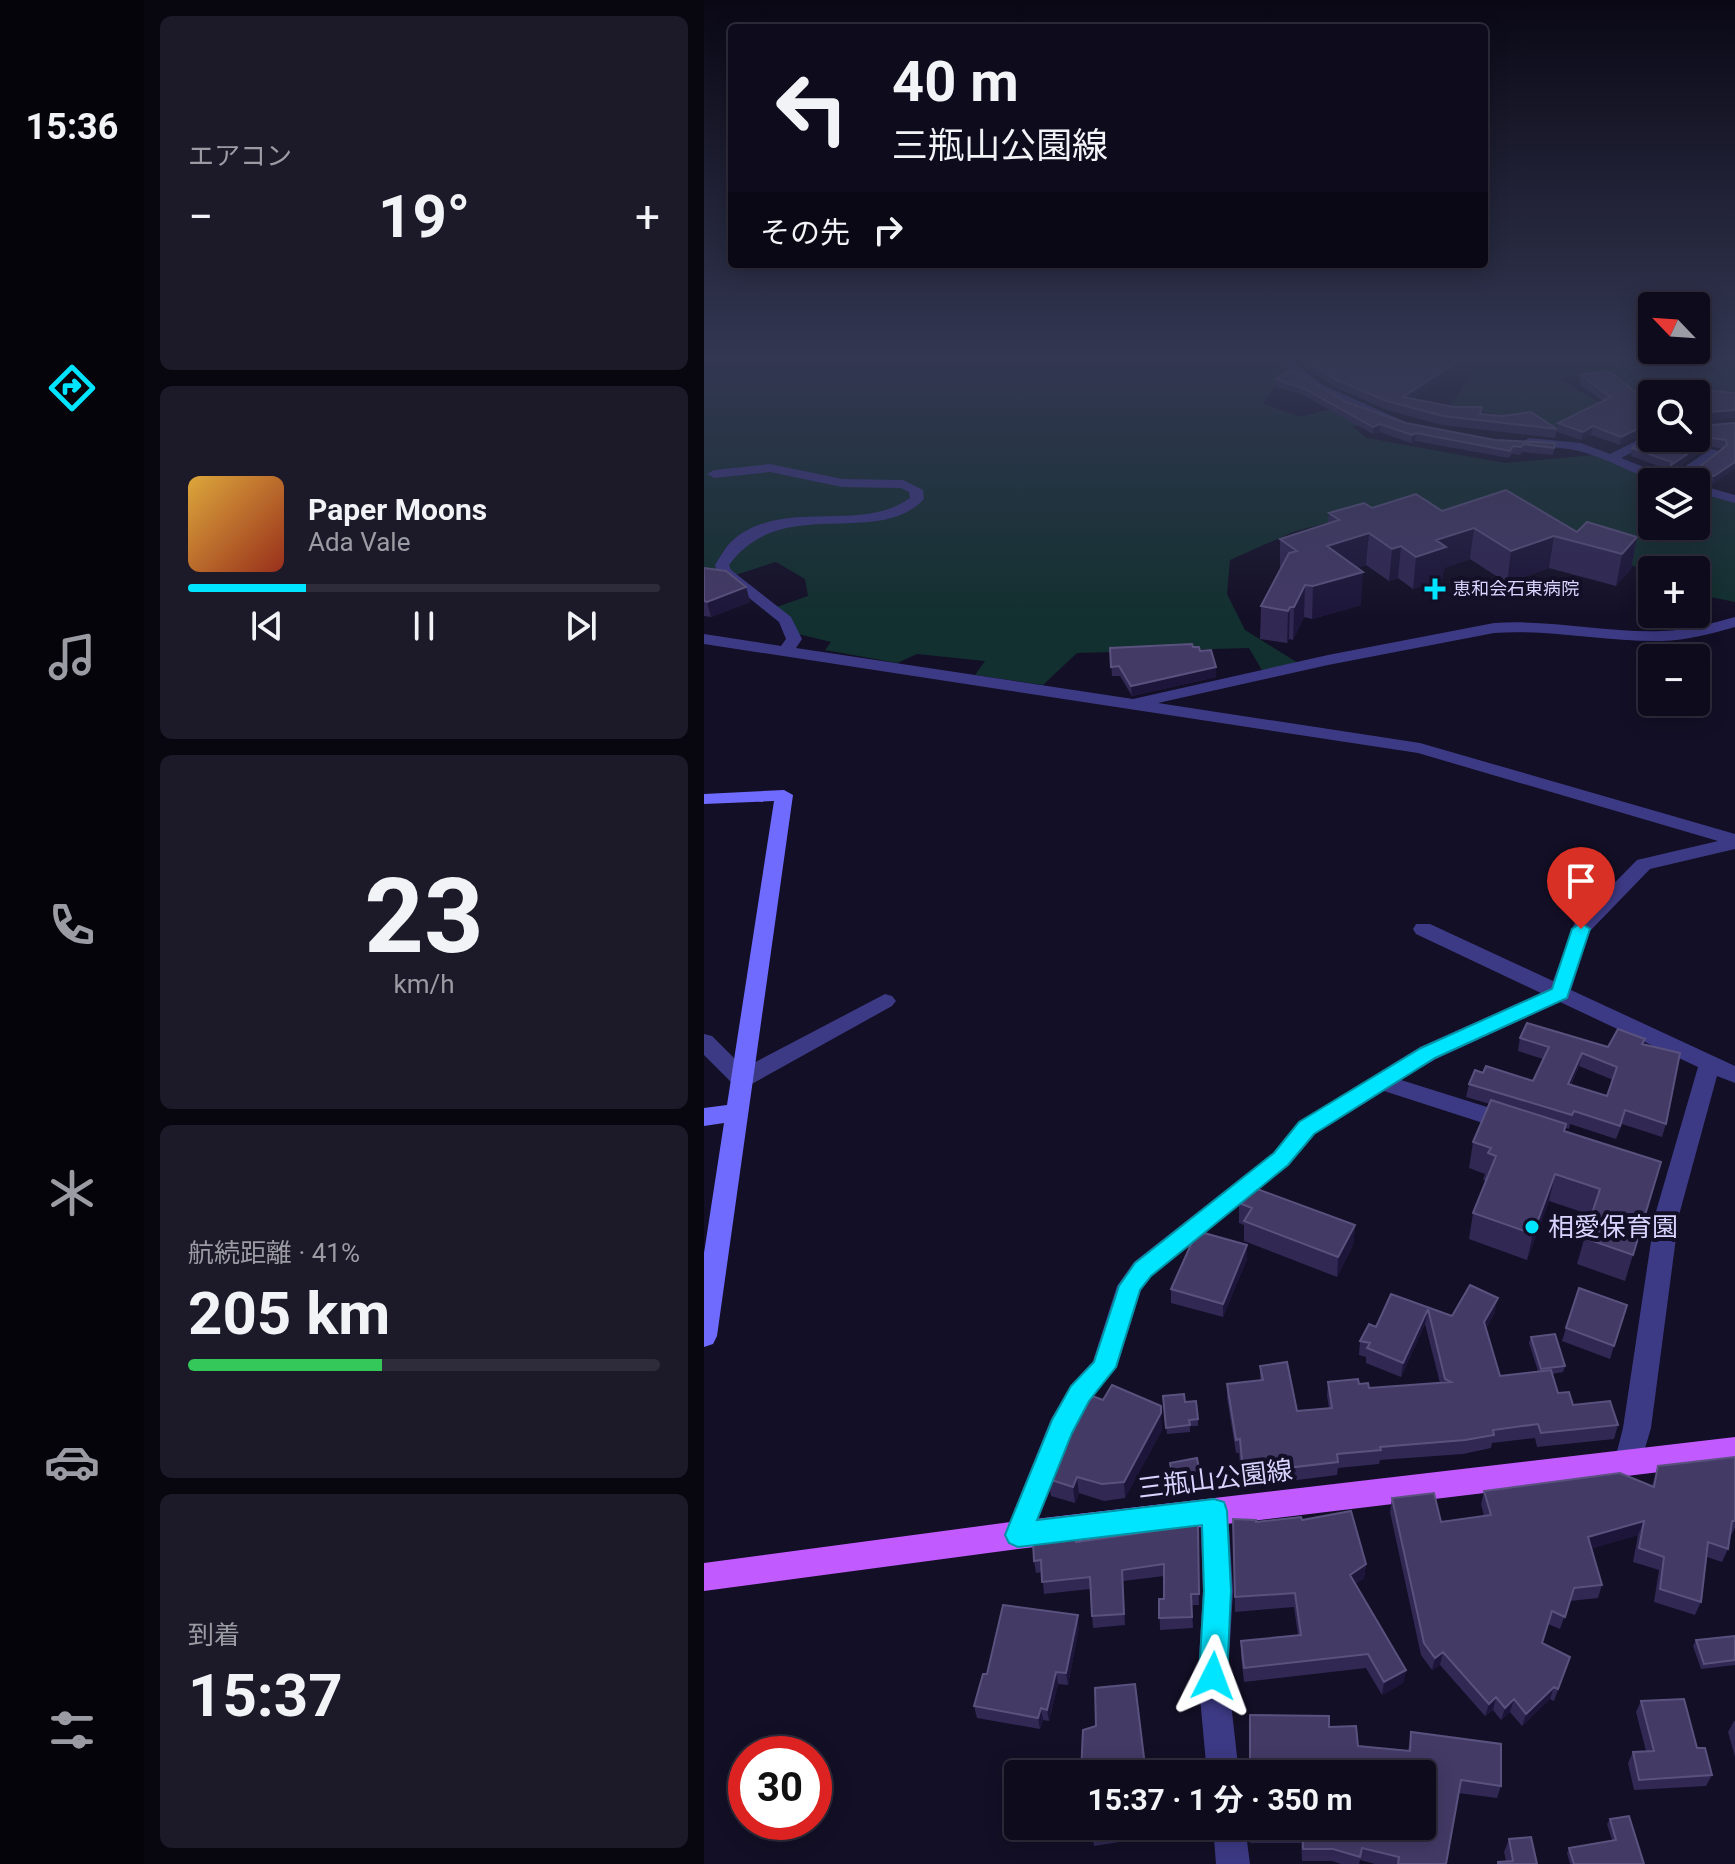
<!DOCTYPE html>
<html lang="ja">
<meta charset="utf-8">
<style>
body{margin:0;font-family:Roboto,"Noto Sans JP",sans-serif;background:#1c1929;color:#f1f3f6;height:100vh;display:flex;flex-direction:column;font-size:30px;white-space:nowrap}
*{box-sizing:border-box;margin:0}
p{font-size:26px;color:#9b9ba3}
.icon{flex:none;width:44px;height:44px;fill:none;stroke:currentColor;stroke-width:2;stroke-linecap:round;stroke-linejoin:round}
.map{position:relative;flex:1;overflow:hidden}
.drawer{display:flex;flex-direction:column;gap:16px;padding:16px;background:#08060f;width:560px}
.drawer>*{flex:none}
.banner{position:absolute;left:24px;top:24px;width:760px;height:244px;border-radius:8px;box-shadow:0 4px 20px #0003,0 0 0 2px #2e2b3b;background:#0e0b1c;color:#f1f3f6;overflow:hidden}
.needle{width:52px;rotate:295deg}
.tools{position:absolute;left:934px;top:292px;display:grid;gap:16px}
.tools a{display:grid;place-items:center;width:72px;height:72px;border-radius:8px;background:#0e0b1c;box-shadow:0 4px 20px #0003,0 0 0 2px #2e2b3b;font-size:40px}
.speed{position:absolute;left:24px;top:1736px;display:flex;gap:16px;font-size:40px;font-weight:700;text-align:center}
.speed>*{display:grid;place-content:center;width:104px;height:104px;border-radius:50%;background:#0e0b1c;box-shadow:0 4px 20px #0003,0 0 0 2px #2e2b3b;line-height:1}
.speed .limit{border:12px solid #d22;background:#fff;color:#111}
.pin{position:absolute;display:grid;place-items:center;width:68px;height:68px;color:#fff;margin:-82px -34px;border-radius:50% 50% 50% 0;rotate:-45deg;box-shadow:0 0 8px #0007}
.pin .icon{rotate:45deg}
.me{position:absolute;width:88px;margin:-44px;rotate:3deg;stroke-linejoin:round;filter:drop-shadow(0 0 6px #0008)}
.turn{display:flex;align-items:center;gap:28px;height:168px;padding:0 32px;font-size:36px}
.turn .icon{width:104px;height:104px;stroke-width:2.5}
.turn b{display:block;font-size:56px;line-height:68px}
.then{display:flex;align-items:center;height:76px;padding:0 32px;background:#0003;gap:16px;font-size:30px}
.big{font-size:60px;font-weight:700;line-height:1.1}
.drawer .widget{flex:1;display:flex;flex-direction:column;justify-content:center;gap:12px;min-width:0;padding:0 28px;border-radius:12px;background:#1c1929}
.drawer .dial{align-items:center;gap:0}
.dial b{font-size:104px;line-height:1}
.song{display:flex;align-items:center;gap:24px}
.cover{width:96px;height:96px;border-radius:12px;background:linear-gradient(135deg,hsl(40 70% 55%),hsl(10 70% 35%))}
.played{height:8px;border-radius:4px;background:linear-gradient(90deg,#00e5ff 25%,#2e2b3b 25%)}
.keys{display:flex;justify-content:space-around;direction:ltr}
.heat{display:flex;justify-content:space-between;align-items:center;font-size:44px;direction:ltr}
.charge{height:12px;border-radius:6px;background:linear-gradient(90deg,#34c759 41%,#2e2b3b 0)}
.trip{position:absolute;left:300px;top:1760px;width:432px;height:80px;border-radius:8px;background:#0e0b1c;box-shadow:0 4px 20px #0003,0 0 0 2px #2e2b3b;font-weight:700;line-height:80px;text-align:center}
main{display:flex;flex:1;min-height:0}
.menu{display:flex;flex-direction:column;width:144px;justify-content:space-around;align-items:center;background:#06040b;color:#9b9ba3}
.menu .icon{width:56px;height:56px}
.menu .active{color:#00e5ff}
.menu b{font-size:36px;color:#f1f3f6}
.map>svg:first-child{display:block}
.green{fill:#12302f}
.lines{fill:none;stroke-linecap:round;stroke-linejoin:round}
.street{fill:#3d3a85;fill-rule:evenodd}
.secondary{fill:#6f6bff;fill-rule:evenodd}
.primary{fill:#c25bff;fill-rule:evenodd}
.wall{fill:#312854;fill-rule:evenodd}
.shaded-wall{fill:#1d163a}
.building{fill:#433a66;stroke:#5a527e;stroke-width:2;fill-rule:evenodd}
.route{fill:#00e5ff;stroke:#0095a6;stroke-width:2}
.poi-dot{fill:#00e5ff;stroke:#130f26;stroke-width:3}
.labels{text-anchor:middle;stroke-width:8;stroke-linejoin:round;paint-order:stroke}
.far-poi-label{font-size:18px;fill:#d9d4ff;stroke:#130f26;text-anchor:start}
.near-poi-label{font-size:26px;fill:#d9d4ff;stroke:#130f26;text-anchor:start}
.near-street-label{font-size:26px;fill:#d9d4ff;stroke:#130f26}
</style>
<main>
<nav class="menu">
<b>15:36</b>
<svg class="icon active" aria-label="directions" viewBox="0 0 24 24"><path d="M12 3l9 9-9 9-9-9zM9 14v-3h6M13 9l2 2-2 2"/></svg>
<svg class="icon" aria-label="music" viewBox="0 0 24 24"><path d="M9 18V5l10-2v13"/><circle cx="6" cy="18" r="3"/><circle cx="16" cy="16" r="3"/></svg>
<svg class="icon" aria-label="phone" viewBox="0 0 24 24"><path d="M5 4h4l2 5-3 2q2 4 5 5l2-3 5 2v4C11 20 4 13 5 4z"/></svg>
<svg class="icon" aria-label="climate" viewBox="0 0 24 24"><path d="M12 3v18M4 7l16 10M4 17L20 7"/></svg>
<svg class="icon" aria-label="car" viewBox="0 0 24 24"><path d="M5 17H2v-5l4-1 3-4h7l3 4 3 1v5h-3M9 17h6M6 11h13"/><circle cx="7" cy="17" r="2"/><circle cx="17" cy="17" r="2"/></svg>
<svg class="icon" aria-label="filters" viewBox="0 0 24 24"><path d="M4 7h16M4 17h16"/><circle cx="9" cy="7" r="2"/><circle cx="15" cy="17" r="2"/></svg>
</nav>
<section class="drawer">
<div class="widget"><p>エアコン</p>
<div class="heat"><a>−</a><b class="big">19°</b><a>+</a></div>
</div>
<div class="widget">
<div class="song"><i class="cover"></i><div><b>Paper Moons</b><p>Ada Vale</p></div></div>
<div class="played"></div>
<div class="keys"><svg class="icon" aria-label="previous" viewBox="0 0 24 24"><path d="M18 5L8 12l10 7zM5 5v14"/></svg><svg class="icon" aria-label="pause" viewBox="0 0 24 24"><path d="M8 5v14M16 5v14"/></svg><svg class="icon" aria-label="next" viewBox="0 0 24 24"><path d="M6 5l10 7-10 7zM19 5v14"/></svg></div>
</div>
<div class="widget dial"><b>23</b><p>km/h</p></div>
<div class="widget"><p>航続距離 · 41%</p><b class="big">205 km</b><div class="charge"></div></div>
<div class="widget"><p>到着</p><b class="big">15:37</b></div>
</section>
<div class="map">
<svg width="1031" height="1864" viewBox="0 0 1031 1864">
<rect width="100%" height="100%" fill="#130f26"/>
<path class="green" d="M0 358H572L583 370 559 404 597 417 647 404 682 419 649 427 663 438 801 463 890 455 963 482H948V526H992V490L1031 502V602L992 594V570H948V586L940 585 945 570 861 548 649 516 589 532 526 560 523 594 541 630 594 663 559 672 545 648 373 653 339 685 271 675 281 661 213 654 193 663 121 650 127 642 90 633 61 611 104 596 101 579 72 562 10 582 0 579Z
M724 358H1031V396L948 394 946 402 908 372 854 378 908 410 874 416 850 429 820 415H797L747 405 769 371 734 367Z"/>
<g class="lines">
<path class="street" d="M571 358H584L619 385 697 420C678 434 587 377 571 358Z
M948 433V438L953 440 917 458 965 477 1007 449 1019 452C961 509 936 467 875 451 860 447 841 447 825 446L819 442 825 438 877 443 906 454Z
M66 464 138 479 199 480 219 490 220 499C173 549 77 493 25 565L27 570 87 617 98 639 92 648 429 699 624 655 790 623C846 619 902 633 958 631 984 630 1006 624 1031 617V627C1007 634 983 640 958 641 902 642 846 629 790 633L624 665 454 703 716 743 1031 834V849L946 869 886 931 867 990 1031 1066V1083L1013 1076 975 1215 947 1428 934 1472 924 1476 914 1472 910 1463 919 1428 951 1215 994 1067 856 1002 732 1059 697 1080 815 1117 818 1123 815 1129 807 1132 680 1091 611 1134 585 1165 448 1276 437 1290 413 1367 385 1401 369 1433 324 1545 314 1549 304 1545 300 1535 347 1419 367 1385 389 1361 413 1286 430 1262 569 1153 595 1122 716 1047 837 993 712 934 709 929 712 924H726L849 981 870 924 933 860 1014 841 714 753 0 644V634L77 646 82 639 75 622 13 572 11 565C16 557 22 546 29 540 78 497 157 534 206 498L205 492 197 488 138 487 66 472 10 478 3 474 10 470Z
M992 484 1031 495V503L992 492Z
M181 994 188 996 192 1001 188 1006 46 1085H30L0 1055V1034L8 1036 40 1068Z
M510 1498 520 1501 524 1511 529 1591 524 1676 535 1774H503L494 1676 499 1591 496 1511 500 1501Z
M509 1826H541L546 1864H512Z"/>
<path class="secondary" d="M80 790 89 795 13 1336 9 1344 0 1347V1253L20 1123 0 1126V1108L23 1105 70 801 0 804V794Z"/>
<path class="primary" d="M1031 1437V1463L314 1549 0 1591V1563L314 1521Z"/>
</g>
<path class="wall" d="M600 358 733 359 753 362V370L708 399 853 429 851 438 738 425 683 410 631 387 600 367Z
M876 375 948 405 916 445 887 435 877 440 853 432 854 423 899 401 875 384Z
M571 379 702 423 791 440 851 443 849 455 818 452 816 455 808 454 805 458 711 441 707 443 676 432 669 434 601 396 571 386Z
M1031 423 1008 485 991 482 976 476 994 468 1019 449 1005 446 965 474V470L927 456 928 448 994 426Z
M668 508 738 511 873 532 933 537 927 569 912 586 845 568 803 583 766 559 740 568 738 579 709 589 694 578 685 581 662 565 653 568 657 605 608 619 600 617 589 640 585 639 583 643 556 639 557 606 576 571V539L624 524 625 513Z
M0 568 42 587 46 602 7 617 0 616Z
M489 647 496 651 512 667V677L428 696 416 676H408L406 648Z
M816 1038 904 1047 941 1039 939 1044 962 1124 958 1137 918 1124 912 1139 866 1124 865 1129 862 1128 861 1131 957 1162 921 1281 873 1264 887 1215 845 1201 823 1260 765 1239 769 1213 782 1181 779 1180 781 1174 765 1168 769 1142 786 1104 762 1097 765 1084 779 1073 829 1081 839 1059 814 1051ZM875 1066 909 1080 903 1096 867 1085Z
M535 1203 651 1225 649 1245 633 1277 540 1241V1225L535 1223Z
M543 1245V1259L519 1317 467 1303V1289Z
M687 1294 748 1316 791 1312 782 1328 796 1376 834 1371 825 1343 827 1337 861 1366 859 1372 848 1374 854 1393 869 1405 914 1425 910 1439 833 1447 831 1438 788 1443 787 1448 759 1454 676 1460 675 1464 634 1468 633 1475 538 1487 535 1453H532L523 1398V1384L556 1380V1366L593 1411 625 1408 623 1396 624 1382 655 1384 665 1388 736 1383 721 1324 697 1377 662 1363V1357L655 1355 656 1341 672 1327Z
M923 1305 906 1359 858 1341 862 1328Z
M459 1396 481 1402 494 1419V1426H486V1432L463 1434Z
M458 1430 421 1498 400 1501 375 1493 371 1503 347 1496 344 1479Z
M1031 1457V1527L1028 1534H1026L1024 1549 1018 1562 1003 1557 997 1602 991 1615 950 1602 955 1570 929 1562 934 1535 888 1548 898 1585 894 1598 866 1601 856 1629 844 1624 838 1643 866 1657 850 1701 846 1699 818 1726 806 1712 797 1720 789 1710 781 1716 736 1665 728 1670 717 1655 686 1512 688 1498 737 1522 780 1516 777 1504 780 1491 948 1486 954 1466Z
M466 1463 497 1480 498 1487 470 1492Z
M529 1519 552 1522 598 1520 662 1564 660 1578 651 1584 702 1670 699 1683 678 1695 662 1668 540 1682 537 1655V1641L594 1635 590 1607 531 1612Z
M494 1525 495 1605H488L489 1628 456 1630 455 1599H460V1576L419 1581 421 1625 389 1628 386 1589 340 1594 338 1572 332 1573 330 1561 372 1542Z
M375 1627 364 1685 354 1684 345 1721 339 1720 336 1729 273 1718 270 1706 283 1674Z
M1031 1636V1665L997 1669 989 1646 992 1640Z
M937 1701 993 1748 1008 1775 1002 1786 930 1790 924 1763 929 1752 942 1751 932 1712Z
M1030 1721H1031V1757L1024 1732Z
M625 1727 654 1746 704 1751 707 1732 797 1786 793 1798 754 1793 742 1864H671L656 1860 655 1864H637L628 1861H598L597 1843H546V1774Z
M906 1819 940 1864H866L863 1853 865 1848 908 1840 903 1824Z
M340 1826H375L341 1829Z
M387 1826H433L434 1839 390 1846Z
M805 1839 833 1864H793L794 1862 802 1861 800 1852Z"/>
<path class="shaded-wall" d="M753 362V370L698 406 699 397Z
M1031 410V418L992 422V413Z
M948 422V430L916 445 917 437Z
M676 424V432L669 434V427Z
M889 426 887 435 877 440 879 432Z
M712 433 711 441 707 443 708 435Z
M1007 438 1005 446 965 474 967 465Z
M1031 462V469L1008 485 1010 476Z
M996 487 994 496 992 497V490Z
M770 528 766 559 740 568 738 579 709 589 712 557 732 540Z
M665 533 662 565 621 578 623 546Z
M850 536 845 568 803 583 807 551Z
M933 537 927 569 912 586 918 554Z
M697 546 694 578 685 581 688 549Z
M659 572 657 605 608 619 609 586Z
M601 585 600 617 589 640 590 607Z
M42 587 46 602 7 617 3 602Z
M586 607 585 639 583 643 584 611Z
M512 667V677L428 696 427 686Z
M878 1053 875 1066 861 1097 864 1084Z
M851 1174 845 1201 823 1260 829 1234Z
M651 1225 649 1245 633 1277 634 1257Z
M543 1245V1259L519 1317V1304Z
M794 1298 791 1312 777 1336 780 1322Z
M724 1309 721 1324 697 1377 699 1363Z
M457 1406 458 1430 421 1498 420 1482Z
M373 1477 375 1493 371 1503 369 1487Z
M940 1521 934 1535 880 1551 884 1537Z
M662 1564 660 1578 644 1589 646 1575Z
M374 1615 375 1627 364 1685 362 1673Z
M739 1652 736 1665 728 1670 731 1658Z
M702 1670 699 1683 678 1695 680 1682Z
M352 1672 354 1684 345 1721 343 1710Z
M850 1687 846 1699 818 1726 822 1714Z
M792 1697 789 1710 781 1716 785 1704Z
M810 1699 806 1712 797 1720 801 1708Z
M337 1708 339 1720 336 1729 334 1718Z"/>
<path class="building" d="M600 358H732L753 362 699 397 750 407H778L776 414 799 416 827 412 853 429 739 416 683 401 631 379Z
M587 370 642 402 702 423 791 440 851 443 850 448 819 444 817 447 809 446 806 451 712 433 708 435 676 424 669 427 601 389 571 379Z
M898 372 907 373 948 405V422L917 437 889 426 879 432 854 423 907 397 876 375Z
M1014 391 1031 393V410L992 413V394H982Z
M1031 423V462L1010 476 992 473 991 482H950L956 475 976 476 994 468 1023 445 1022 440 1007 438 967 465 968 462 928 448 948 437 992 438V424L994 426Z
M802 490 873 532 883 522 933 537 918 554 850 536 807 551 770 528 732 540 742 547 712 557 697 546 688 549 665 533 623 546 659 572 609 586 601 585 590 607H586L584 611 557 606 585 553 593 551 576 539 635 520 625 513 660 503 668 508 712 494 738 511Z
M0 568 22 571 42 587 3 602 0 601Z
M488 644 489 647H495L496 651 507 650 512 667 427 686 415 666 407 667 406 648Z
M823 1023 904 1047 914 1029 941 1039 938 1044 976 1053 962 1124 921 1110 916 1126 870 1111 868 1115 765 1084 771 1070 779 1073 782 1066 829 1081 845 1047 816 1038ZM878 1053 913 1067 903 1096 864 1084Z
M787 1100 862 1124 860 1131 957 1162 929 1255 880 1238 896 1189 851 1174 829 1234 769 1213 792 1156 784 1153 787 1148 769 1142Z
M545 1186 651 1225 634 1257 540 1221 548 1208 535 1203Z
M493 1231 543 1245 519 1304 467 1289Z
M766 1285 794 1298 780 1322 796 1376 847 1370 854 1393 865 1392 869 1405 906 1401 914 1425 837 1433 834 1424 789 1430 790 1435 761 1440 676 1447 677 1450 633 1454 634 1462 539 1473 536 1439 532 1440 523 1384 559 1380 556 1366 583 1362 593 1411 628 1408 624 1382 654 1379 655 1384 664 1383 665 1388 747 1382 741 1379 724 1309 699 1363 663 1348 666 1343 656 1341 665 1324 672 1327 687 1294 748 1316Z
M875 1288 923 1305 910 1346 862 1328Z
M851 1334 861 1366 837 1369 827 1337Z
M408 1385 457 1406V1413L420 1482 398 1484 373 1477 369 1487 344 1479 370 1417 383 1394 399 1400Z
M480 1394 481 1402 492 1401 494 1419 485 1420 486 1425 462 1428 459 1396Z
M1031 1457V1521H1028L1024 1549 1004 1542 997 1602 956 1589 960 1557 935 1548 940 1521 884 1537 898 1585 870 1588 861 1617 848 1611 838 1643 866 1657 854 1689 850 1687 822 1714 810 1699 801 1708 792 1697 785 1704 739 1652 731 1658 720 1643 688 1498 730 1493 737 1522 787 1515 780 1491 916 1473 950 1487 954 1466Z
M493 1458 497 1480 470 1486 466 1463Z
M647 1511 662 1564 646 1575 702 1670 680 1682 664 1654 540 1668 537 1641 597 1635 591 1593 531 1597 529 1519 552 1520V1522L597 1517 598 1520Z
M494 1525 495 1594H487L488 1617 455 1618V1599H460V1564L418 1570 420 1614 388 1616 386 1577 338 1582 337 1560 330 1561 329 1542 372 1537V1542Z
M299 1605 374 1615 362 1673 352 1672 343 1710 337 1708 334 1718 270 1706 279 1674H283Z
M1031 1636V1660L1000 1664 992 1640Z
M431 1684 442 1774H377L379 1730 392 1726 391 1688Z
M980 1699 993 1748H1001L1008 1775 935 1780 929 1752 950 1751 937 1701Z
M546 1715 625 1716V1727L652 1726 654 1746 706 1751 707 1732 797 1744V1786L757 1780 742 1864H694L695 1857 658 1848 656 1857 629 1849H599V1831H547V1826H718V1774H546Z
M925 1816 940 1864H870L865 1848 912 1840 906 1819Z
M387 1826H416L387 1831Z
M827 1837 833 1864H794V1862L809 1861 805 1839Z"/>
<linearGradient id="sky" x2="0" y2="1"><stop stop-color="#0a0815"/><stop offset="0.58" stop-color="#333752"/><stop offset="1" stop-color="#333752" stop-opacity="0"/></linearGradient>
<rect width="1031" height="619" fill="url(#sky)"/>
<path class="route" d="M877 923 886 929 863 998 731 1058 610 1134 584 1165 447 1276 436 1290 412 1367 385 1401 368 1433 333 1520 510 1499 520 1502 523 1511 527 1591 523 1676 519 1686 509 1690 499 1686 495 1676 500 1591 498 1525 314 1547 305 1543 301 1535 348 1420 367 1386 390 1362 415 1286 431 1263 570 1153 595 1122 717 1048 848 989 868 929Z"/>
<g class="poi-dot">
<path d="M727 577h8v8h8v8h-8v8h-8v-8h-8v-8h8z"/>
<circle cx="828" cy="1227" r="8"/>
</g>
<g class="labels">
<g class="far-poi-label">
<text x="749" y="595">恵和会石東病院</text>
</g>
<g class="near-poi-label">
<text x="844" y="1236">相愛保育園</text>
</g>
<g class="near-street-label">
<text transform="translate(511 1479) rotate(-7)" y="9">三瓶山公園線</text>
</g>
</g>
</svg>
<div class="tools">
<a><svg class="needle" viewBox="-14 -14 28 28"><path d="M0-13l5 13h-10z" fill="#e53935"/><path d="M0 13l5-13h-10z" fill="#9b9ba3"/></svg></a>
<a><svg class="icon" aria-label="search" viewBox="0 0 24 24"><circle cx="10" cy="10" r="6"/><path d="M15 15l6 6"/></svg></a>
<a><svg class="icon" aria-label="layers" viewBox="0 0 24 24"><path d="M12 4l9 5-9 5-9-5zM3 14l9 5 9-5"/></svg></a>
<a>+</a>
<a>−</a>
</div>
<div class="speed"><div class="limit">30</div></div>
<div class="pin" style="left:877px;top:929px;background:#d93025"><svg class="icon" aria-label="arrive" viewBox="0 0 24 24"><path d="M6 21V4h12l-3 4 3 4H6"/></svg></div>
<svg class="me" style="left:509px;top:1676px" viewBox="-20 -20 40 40"><path d="M0-17L14 15 0 8-14 15z" fill="#00e5ff" stroke="#fff" stroke-width="4"/></svg>
<div class="trip">15:37 · 1 分 · 350 m</div>
<div class="banner">
<div class="turn"><svg class="icon" aria-label="left" viewBox="0 0 24 24"><path d="M17 20v-9H6M10 6l-5 5 5 5"/></svg><div><b>40 m</b>三瓶山公園線</div></div>
<div class="then">その先<svg class="icon" aria-label="right" viewBox="0 0 24 24"><path d="M7 20v-9h11M14 6l5 5-5 5"/></svg></div>
</div>
</div>
</main>
